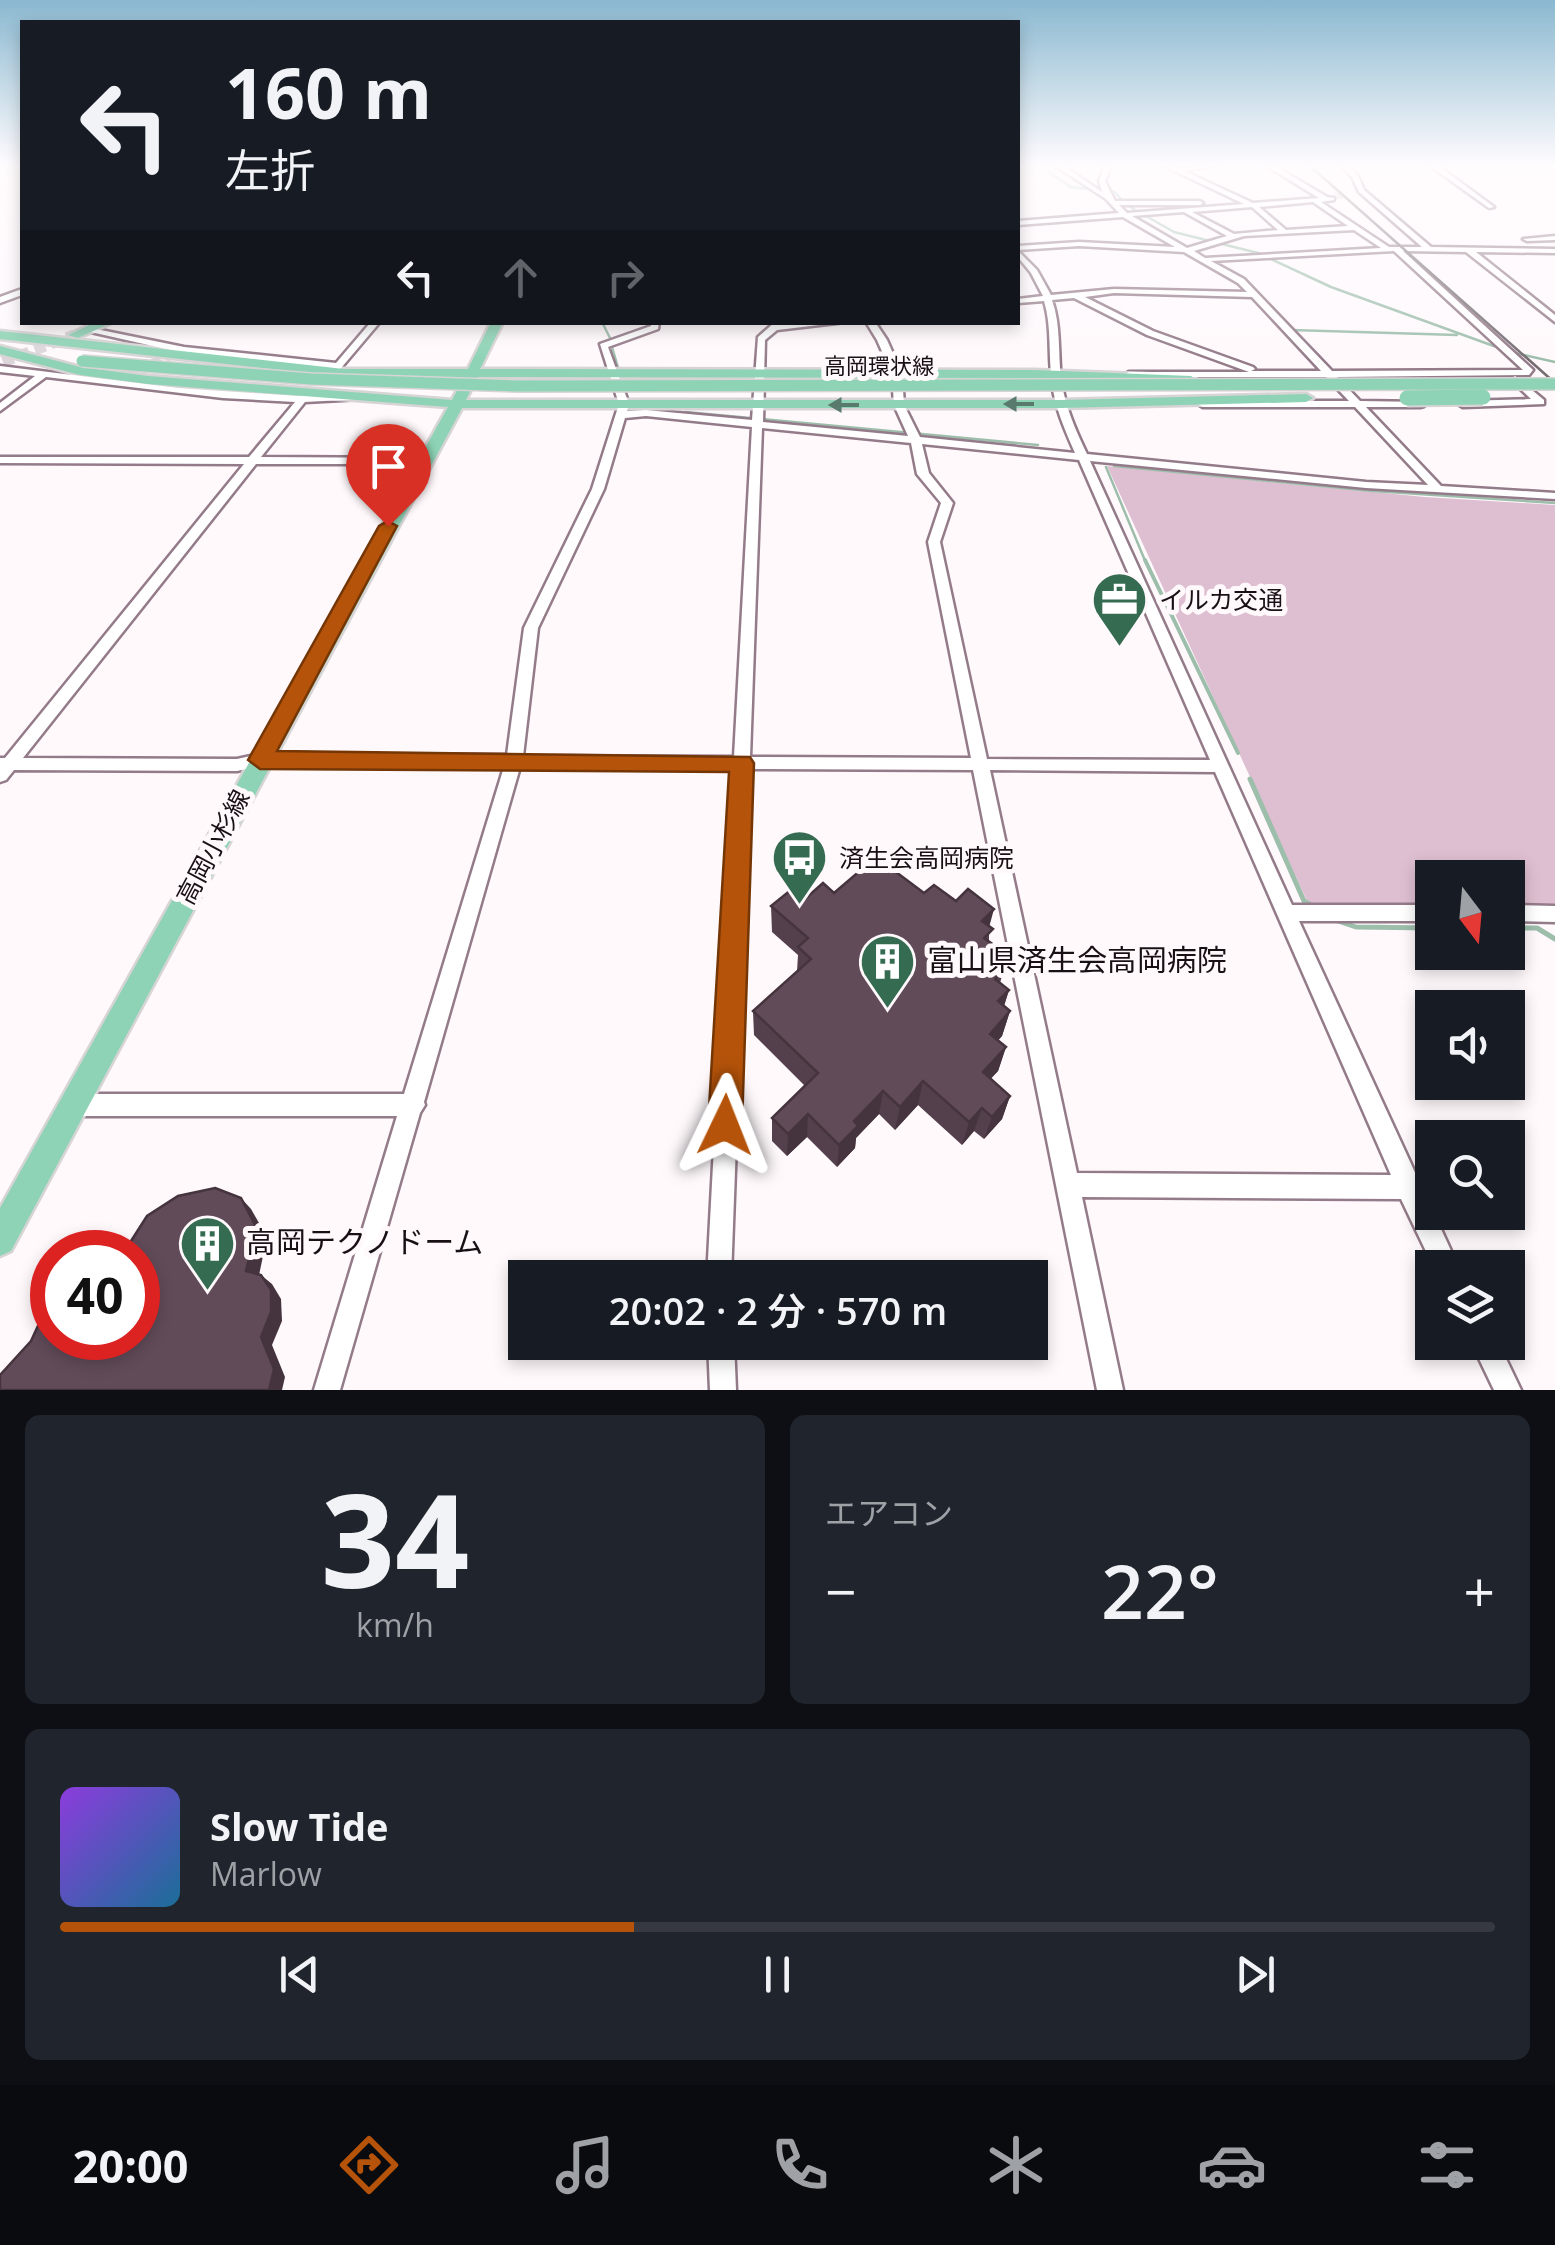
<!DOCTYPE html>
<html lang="ja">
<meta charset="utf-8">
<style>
body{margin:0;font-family:"Open Sans","Noto Sans JP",sans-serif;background:#20242c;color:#f1f3f6;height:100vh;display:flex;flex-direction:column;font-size:38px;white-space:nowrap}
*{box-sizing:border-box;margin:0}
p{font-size:32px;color:#9ea1a6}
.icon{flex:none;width:55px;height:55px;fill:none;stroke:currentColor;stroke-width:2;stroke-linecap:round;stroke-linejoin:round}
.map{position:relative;height:1390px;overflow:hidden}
.side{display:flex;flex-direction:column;gap:25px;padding:25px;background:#0d0f14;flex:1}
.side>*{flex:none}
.guide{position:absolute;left:20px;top:20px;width:1000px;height:305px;border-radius:0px;box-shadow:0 5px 15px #0003;background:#171b24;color:#f1f3f6;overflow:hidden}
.needle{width:65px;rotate:164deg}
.fabs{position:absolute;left:1415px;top:860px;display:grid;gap:20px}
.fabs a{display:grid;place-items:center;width:110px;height:110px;border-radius:0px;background:#171b24;box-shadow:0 5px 15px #0003;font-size:50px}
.speed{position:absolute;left:30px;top:1230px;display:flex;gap:20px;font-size:50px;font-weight:700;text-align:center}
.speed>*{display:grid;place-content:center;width:130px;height:130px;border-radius:50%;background:#171b24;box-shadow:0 5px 15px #0003;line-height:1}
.speed .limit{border:15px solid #d22;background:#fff;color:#111}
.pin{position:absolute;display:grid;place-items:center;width:85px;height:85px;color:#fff;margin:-102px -42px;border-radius:50% 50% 50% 0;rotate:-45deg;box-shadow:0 0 10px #0007}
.pin .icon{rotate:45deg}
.me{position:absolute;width:110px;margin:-55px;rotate:2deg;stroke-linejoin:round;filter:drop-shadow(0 0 8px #0008)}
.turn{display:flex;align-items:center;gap:35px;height:210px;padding:0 40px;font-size:45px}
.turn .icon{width:130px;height:130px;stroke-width:2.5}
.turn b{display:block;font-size:70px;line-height:85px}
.lanes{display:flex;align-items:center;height:95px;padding:0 40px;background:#0003;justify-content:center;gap:50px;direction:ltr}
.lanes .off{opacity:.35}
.big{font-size:75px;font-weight:600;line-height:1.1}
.side .tile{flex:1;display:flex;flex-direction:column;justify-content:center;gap:15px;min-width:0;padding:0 35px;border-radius:15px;background:#20242c}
.side .dial{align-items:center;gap:0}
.dial b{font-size:130px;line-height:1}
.song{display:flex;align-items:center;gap:30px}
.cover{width:120px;height:120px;border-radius:15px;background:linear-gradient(135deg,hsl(270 70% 55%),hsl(200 70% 35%))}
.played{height:10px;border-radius:5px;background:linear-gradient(90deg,#b45309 40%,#363941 40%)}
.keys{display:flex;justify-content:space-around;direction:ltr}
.heat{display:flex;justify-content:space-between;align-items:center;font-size:55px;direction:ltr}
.side .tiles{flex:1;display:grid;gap:25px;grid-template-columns:1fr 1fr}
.tile:last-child{grid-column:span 2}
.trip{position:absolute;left:508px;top:1260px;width:540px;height:100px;border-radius:0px;background:#171b24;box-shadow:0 5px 15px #0003;font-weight:600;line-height:100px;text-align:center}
.menu{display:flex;height:160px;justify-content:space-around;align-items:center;background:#090b0e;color:#9ea1a6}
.menu .icon{width:70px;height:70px}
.menu .current{color:#b45309}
.menu b{font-size:45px;color:#f1f3f6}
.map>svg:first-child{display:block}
.green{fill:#debfd1}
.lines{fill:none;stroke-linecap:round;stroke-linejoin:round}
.stream-far2{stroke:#9ebeac;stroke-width:2.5}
.stream-far1{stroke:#9ebeac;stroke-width:4}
.stream{stroke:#9ebeac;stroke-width:5}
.minor-tunnel-far1{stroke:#dcd6da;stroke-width:8;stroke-dasharray:8 4;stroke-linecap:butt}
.minor-tunnel{stroke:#dcd6da;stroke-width:9;stroke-dasharray:9 5;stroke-linecap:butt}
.major-tunnel{stroke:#dcd6da;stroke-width:11;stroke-dasharray:11 6;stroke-linecap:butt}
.minor-casing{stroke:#947b89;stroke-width:5}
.major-casing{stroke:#d6d4d5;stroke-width:5}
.minor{fill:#fff;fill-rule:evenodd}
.major{fill:#8ed3b5;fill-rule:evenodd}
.rail{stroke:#746c71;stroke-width:2.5}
.major-bridge-far1-casing{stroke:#d6d4d5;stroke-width:14;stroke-linecap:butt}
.major-bridge-casing{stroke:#d6d4d5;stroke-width:19;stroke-linecap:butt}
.major-bridge-far1{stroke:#8ed3b5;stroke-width:11}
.major-bridge{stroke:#8ed3b5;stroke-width:15}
.wall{fill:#54404d}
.shaded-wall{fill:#45343e}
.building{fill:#624b59;stroke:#45343e;stroke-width:2.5}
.oneway{fill:#597b6d}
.route{fill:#b45309;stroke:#753606;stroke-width:2.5}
.labels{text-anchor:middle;stroke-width:10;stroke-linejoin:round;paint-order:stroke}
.far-street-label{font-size:22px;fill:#191016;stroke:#fff9fc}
.poi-label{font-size:25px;fill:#191016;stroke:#fff9fc;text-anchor:start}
.street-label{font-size:25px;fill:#191016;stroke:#fff9fc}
.near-poi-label{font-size:30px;fill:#191016;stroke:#fff9fc;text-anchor:start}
</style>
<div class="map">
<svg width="1555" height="1390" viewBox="0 0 1555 1390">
<rect width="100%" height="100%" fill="#fff9fc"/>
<path class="green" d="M1107 466 1425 497 1555 505V908L1508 907V878H1432V906L1308 903Z"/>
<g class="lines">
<path class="stream-far2" d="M1038 165 1071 187 1115 192 1125 204 1174 232 1258 253 1331 287 1502 349
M602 322 611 340
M1292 330 1457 335
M612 347 619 371
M1511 352 1555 362
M686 412 1038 445
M261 455 302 406
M1114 466 1372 491 1555 503
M1106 467 1146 563"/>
<path class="stream-far1" d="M1145 560 1238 753"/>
<path class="stream" d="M1250 779 1304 901 1314 907
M1335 920 1356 927 1432 928
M1508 928H1537L1555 939"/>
<path class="minor-tunnel-far1" d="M1335 195H1346"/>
<path class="minor-tunnel" d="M114 380 184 350"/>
<path class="major-tunnel" d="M3 362 74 335"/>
<defs>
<path id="minor" d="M1054 165H1062L1102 192 1099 181 1105 165H1111L1105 181 1115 201H1200L1203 203 1200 205H1119L1127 213 1244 204 1162 165 1178 169 1219 165 1184 171 1253 203 1319 198 1265 165H1273L1327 197 1334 198V200L1321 202 1389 247H1422L1359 192 1352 177 1341 165H1348L1358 176 1364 190 1431 247 1555 249V253L1476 252 1555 315V322L1466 252 1403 251 1531 368 1533 370 1529 375 1337 377 1360 401 1424 402V406L1420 407H1366L1441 486 1555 493V499L1366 488 1090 461 1292 905H1432V921H1299L1459 1268H1434L1401 1199 1082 1197 1123 1390H1097L973 770 750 769 731 1278H707L734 769 520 767 424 1102 425 1105 420 1113 340 1390H314L397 1116H74L66 1113 63 1105 66 1097 74 1094H404L504 767 260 766 237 771 14 770 6 780 0 782V758H5L244 464 0 463V457H249L295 402 223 398 46 377 0 411V403L35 376 0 372V366L178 388 299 396 306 391 312 396 357 394 361 395V399L305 402 261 457 424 458 430 461 424 464H256L23 758 237 759 260 754 507 755 524 628 592 489 619 404 600 344 651 326V322H659L658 329 608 347 629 404 627 411 646 410 752 420 758 337 775 322H845L777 330 765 340 763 422 908 436 894 405 892 374 877 340 866 322H875L887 340 902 374 904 405 920 437 1075 453C1065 430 1055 408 1052 383 1048 355 1052 327 1044 301L1018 303V299L1043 296 1031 273 1018 257V251L1037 270 1051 295 1114 289 1247 292 1238 283 1184 252 1079 246 1018 250V246L1079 242 1175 247 1123 217 1018 225V221L1119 213 1106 199ZM1313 202 1348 226 1286 230 1259 207ZM1252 207 1278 230 1234 234 1192 212ZM1184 212 1227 236 1187 248 1132 216ZM1354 230 1381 248 1205 258 1194 251 1244 236ZM1394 251 1523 370 1332 371 1244 279 1211 261ZM1114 293 1252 297 1321 371H1251L1255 369 1253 367 1153 331 1085 297ZM1074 298 1147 335 1249 372H1129L1124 375 1126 377H1326L1349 401H1203L1198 404 1203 407H1355L1428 485 1366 482 1087 454C1075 429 1065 406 1061 379 1058 353 1061 325 1052 300ZM646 416 752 427 734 757 523 756 538 628 604 489 625 418ZM762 428 911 443 917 474 941 503 928 542 971 758 750 757ZM922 444 1079 460 1210 760 987 759 940 542 953 503 929 473ZM990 770 1215 772 1391 1175 1077 1173Z
M1429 165H1437L1494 207 1489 208Z
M1555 236V240L1527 241 1523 239Z
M19 290H22V295L0 303V297Z
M371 322H380L336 374 333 375 328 372 331 368 184 353 82 330 86 327 184 347 336 363Z
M1515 376 1544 400V404L1463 407 1458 404 1463 401 1531 399 1510 379Z
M1508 905 1555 906V922L1508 921Z
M708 1342H734L736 1390H710Z
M1471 1342H1498L1521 1390H1494Z"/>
<path id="major" d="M96 322H113L78 338 68 335Z
M491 322H503L480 369 1035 370 1191 376 1197 380 1191 384 1035 378 477 377 466 400H1061L1306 394 1313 398 1306 402 1061 408H462L11 1251 0 1256V1208L448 407 148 384 80 375 0 354V346L80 367 148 376 452 400 464 377H344L0 339V331L344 369H468Z"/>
</defs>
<use href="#minor" class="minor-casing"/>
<use href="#major" class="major-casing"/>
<use href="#minor" class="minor"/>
<use href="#major" class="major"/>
<path class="rail" d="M1309 165 1555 383"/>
<defs>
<path id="major-bridge-far1" d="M82 361 311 379 519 386 1555 384
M1464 397H1483"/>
<path id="major-bridge" d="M1407 398 1483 397"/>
</defs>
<use href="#major-bridge-far1" class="major-bridge-far1-casing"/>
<use href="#major-bridge" class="major-bridge-casing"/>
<use href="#major-bridge-far1" class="major-bridge-far1"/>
<use href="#major-bridge" class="major-bridge"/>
</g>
<path class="wall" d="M834 893H924L989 926V942L998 948 994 961 1004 969 1000 983 1009 990 1004 1006 1010 1011 1002 1036 998 1040 1006 1047 998 1071 990 1079 1010 1096 1002 1119 984 1139 974 1131 962 1145 918 1105 895 1130 879 1114 856 1138 855 1148 837 1167 807 1137 787 1156 772 1141V1118L805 1086 754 1035 753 1011 797 971 798 955 772 932 771 906Z"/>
<path class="shaded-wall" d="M994 909 987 935 982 921Z
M1009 990 1001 1015 998 1001Z
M1010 1011 1002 1036 983 1058 990 1034Z
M1006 1047 998 1071 975 1096 983 1072Z
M923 1081 918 1105 895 1130 900 1107Z
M883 1091 879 1114 856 1138 855 1148 837 1167 839 1145 854 1121Z
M1010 1096 1002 1119 984 1139 992 1117Z
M982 1108 974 1131 962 1145 969 1122Z
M808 1114 807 1137 787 1156 788 1134Z
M241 1198 251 1209 267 1237 258 1280 246 1271Z
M261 1275 272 1284 281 1299 282 1321 272 1345 285 1377 282 1390H269L261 1337Z"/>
<path class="building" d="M876 857 924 893 934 885 956 901 968 889 994 909 982 921 993 929 984 938 998 948 989 957 1004 969 995 979 1009 990 998 1001 1010 1011 990 1034 1006 1047 983 1072 1010 1096 992 1117 982 1108 969 1122 923 1081 900 1107 883 1091 854 1121 858 1126 839 1145 808 1114 788 1134 772 1118 818 1073 753 1011 811 959 798 947 808 938 771 906 792 889 805 899 823 883 834 893Z
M215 1188 241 1198 256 1227 246 1271 261 1275 271 1290V1312L261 1337 274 1369 269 1390H0V1375L31 1341 43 1315 52 1304V1338H138V1252H124L147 1216 178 1196Z"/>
<defs><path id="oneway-solid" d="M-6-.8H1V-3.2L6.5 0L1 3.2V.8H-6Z" transform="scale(2.5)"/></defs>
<g class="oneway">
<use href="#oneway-solid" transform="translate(1019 404) rotate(-180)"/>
<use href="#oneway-solid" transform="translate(844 405) rotate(180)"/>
</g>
<linearGradient id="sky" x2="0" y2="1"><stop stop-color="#8ab8d0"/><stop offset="0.46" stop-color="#fffcfe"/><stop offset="1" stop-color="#fffcfe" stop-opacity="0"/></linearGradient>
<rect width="1555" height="360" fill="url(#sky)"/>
<path class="route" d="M388 521 397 526 277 751 750 757 754 763 742 1125 737 1137 725 1142 713 1137 708 1125 729 772 260 769 248 760 379 526Z"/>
<defs>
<symbol id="office-pin" viewBox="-11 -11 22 30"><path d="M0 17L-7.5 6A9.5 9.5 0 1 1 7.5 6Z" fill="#356b51" stroke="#fff9fc"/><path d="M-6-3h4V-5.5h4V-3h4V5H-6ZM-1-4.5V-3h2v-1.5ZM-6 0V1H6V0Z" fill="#fff"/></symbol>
<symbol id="bus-pin" viewBox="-11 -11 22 30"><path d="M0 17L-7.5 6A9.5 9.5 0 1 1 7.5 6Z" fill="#356b51" stroke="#fff9fc"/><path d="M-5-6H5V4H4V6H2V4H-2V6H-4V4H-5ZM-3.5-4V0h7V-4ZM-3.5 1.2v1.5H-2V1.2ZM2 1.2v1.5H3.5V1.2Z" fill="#fff"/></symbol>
<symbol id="building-pin" viewBox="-11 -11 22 30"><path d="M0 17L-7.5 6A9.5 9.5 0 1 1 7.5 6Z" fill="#356b51" stroke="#fff9fc"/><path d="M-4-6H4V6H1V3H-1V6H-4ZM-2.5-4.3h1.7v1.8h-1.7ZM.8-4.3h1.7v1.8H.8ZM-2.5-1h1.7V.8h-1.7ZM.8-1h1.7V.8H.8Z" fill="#fff"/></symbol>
</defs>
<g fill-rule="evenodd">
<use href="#office-pin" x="1088" y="568" width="63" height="86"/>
<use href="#bus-pin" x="768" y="826" width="63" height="86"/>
<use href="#building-pin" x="856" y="930" width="63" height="86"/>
<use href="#building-pin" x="176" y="1212" width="63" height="86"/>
</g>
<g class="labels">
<g class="far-street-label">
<text x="879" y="374">高岡環状線</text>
</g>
<g class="poi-label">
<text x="1159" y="609">イルカ交通</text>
<text x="839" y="867">済生会高岡病院</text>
</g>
<g class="street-label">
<text transform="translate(213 847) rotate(-62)" y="9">高岡小杉線</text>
</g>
<g class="near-poi-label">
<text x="927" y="971">富山県済生会高岡病院</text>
<text x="246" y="1253">高岡テクノドーム</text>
</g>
</g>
</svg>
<div class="fabs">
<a><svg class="needle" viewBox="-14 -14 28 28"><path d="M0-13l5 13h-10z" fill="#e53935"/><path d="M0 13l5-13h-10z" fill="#9ea1a6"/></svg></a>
<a><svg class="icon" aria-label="sound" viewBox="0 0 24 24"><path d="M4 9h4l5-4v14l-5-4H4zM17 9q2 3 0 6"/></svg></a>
<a><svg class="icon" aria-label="search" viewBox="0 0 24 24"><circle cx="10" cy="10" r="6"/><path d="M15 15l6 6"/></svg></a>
<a><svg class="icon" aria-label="layers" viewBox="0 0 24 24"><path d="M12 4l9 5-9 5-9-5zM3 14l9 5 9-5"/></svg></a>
</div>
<div class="speed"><div class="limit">40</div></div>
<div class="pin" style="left:388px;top:526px;background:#d93025"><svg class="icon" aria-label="arrive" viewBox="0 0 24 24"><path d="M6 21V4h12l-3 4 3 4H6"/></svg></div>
<svg class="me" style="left:725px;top:1125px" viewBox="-20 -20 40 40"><path d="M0-17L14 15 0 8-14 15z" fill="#b45309" stroke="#fff" stroke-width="4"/></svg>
<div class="trip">20:02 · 2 分 · 570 m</div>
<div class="guide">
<div class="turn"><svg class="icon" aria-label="left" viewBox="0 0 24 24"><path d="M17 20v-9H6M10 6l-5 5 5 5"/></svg><div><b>160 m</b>左折</div></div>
<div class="lanes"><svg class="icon" aria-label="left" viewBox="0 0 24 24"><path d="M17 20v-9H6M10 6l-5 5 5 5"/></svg><svg class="icon off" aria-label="ahead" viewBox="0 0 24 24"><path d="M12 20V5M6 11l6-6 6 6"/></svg><svg class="icon off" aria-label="right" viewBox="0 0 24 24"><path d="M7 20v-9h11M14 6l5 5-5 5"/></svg></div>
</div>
</div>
<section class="side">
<div class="tiles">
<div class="tile dial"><b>34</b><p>km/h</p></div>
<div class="tile"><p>エアコン</p>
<div class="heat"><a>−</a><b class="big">22°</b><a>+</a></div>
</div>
<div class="tile">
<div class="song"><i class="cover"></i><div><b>Slow Tide</b><p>Marlow</p></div></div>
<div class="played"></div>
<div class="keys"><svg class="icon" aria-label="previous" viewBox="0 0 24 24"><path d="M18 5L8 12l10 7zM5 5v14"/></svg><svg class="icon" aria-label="pause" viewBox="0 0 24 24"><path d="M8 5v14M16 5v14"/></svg><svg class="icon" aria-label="next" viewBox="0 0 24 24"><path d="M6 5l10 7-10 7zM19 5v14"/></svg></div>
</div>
</div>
</section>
<nav class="menu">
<b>20:00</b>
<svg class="icon current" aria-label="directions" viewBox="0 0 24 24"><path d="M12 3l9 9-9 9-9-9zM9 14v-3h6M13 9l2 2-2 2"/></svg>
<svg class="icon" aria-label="music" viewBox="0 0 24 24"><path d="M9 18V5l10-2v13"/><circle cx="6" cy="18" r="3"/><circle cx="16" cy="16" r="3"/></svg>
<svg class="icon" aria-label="phone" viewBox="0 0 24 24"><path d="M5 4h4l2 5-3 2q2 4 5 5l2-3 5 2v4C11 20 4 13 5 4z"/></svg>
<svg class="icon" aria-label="climate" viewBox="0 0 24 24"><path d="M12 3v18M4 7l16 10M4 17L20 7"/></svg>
<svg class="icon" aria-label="car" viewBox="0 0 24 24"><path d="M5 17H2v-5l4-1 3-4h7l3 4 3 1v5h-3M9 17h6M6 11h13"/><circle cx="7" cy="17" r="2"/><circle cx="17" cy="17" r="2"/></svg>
<svg class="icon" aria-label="filters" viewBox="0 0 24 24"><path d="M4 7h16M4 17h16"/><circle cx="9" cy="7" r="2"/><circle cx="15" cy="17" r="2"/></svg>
</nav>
